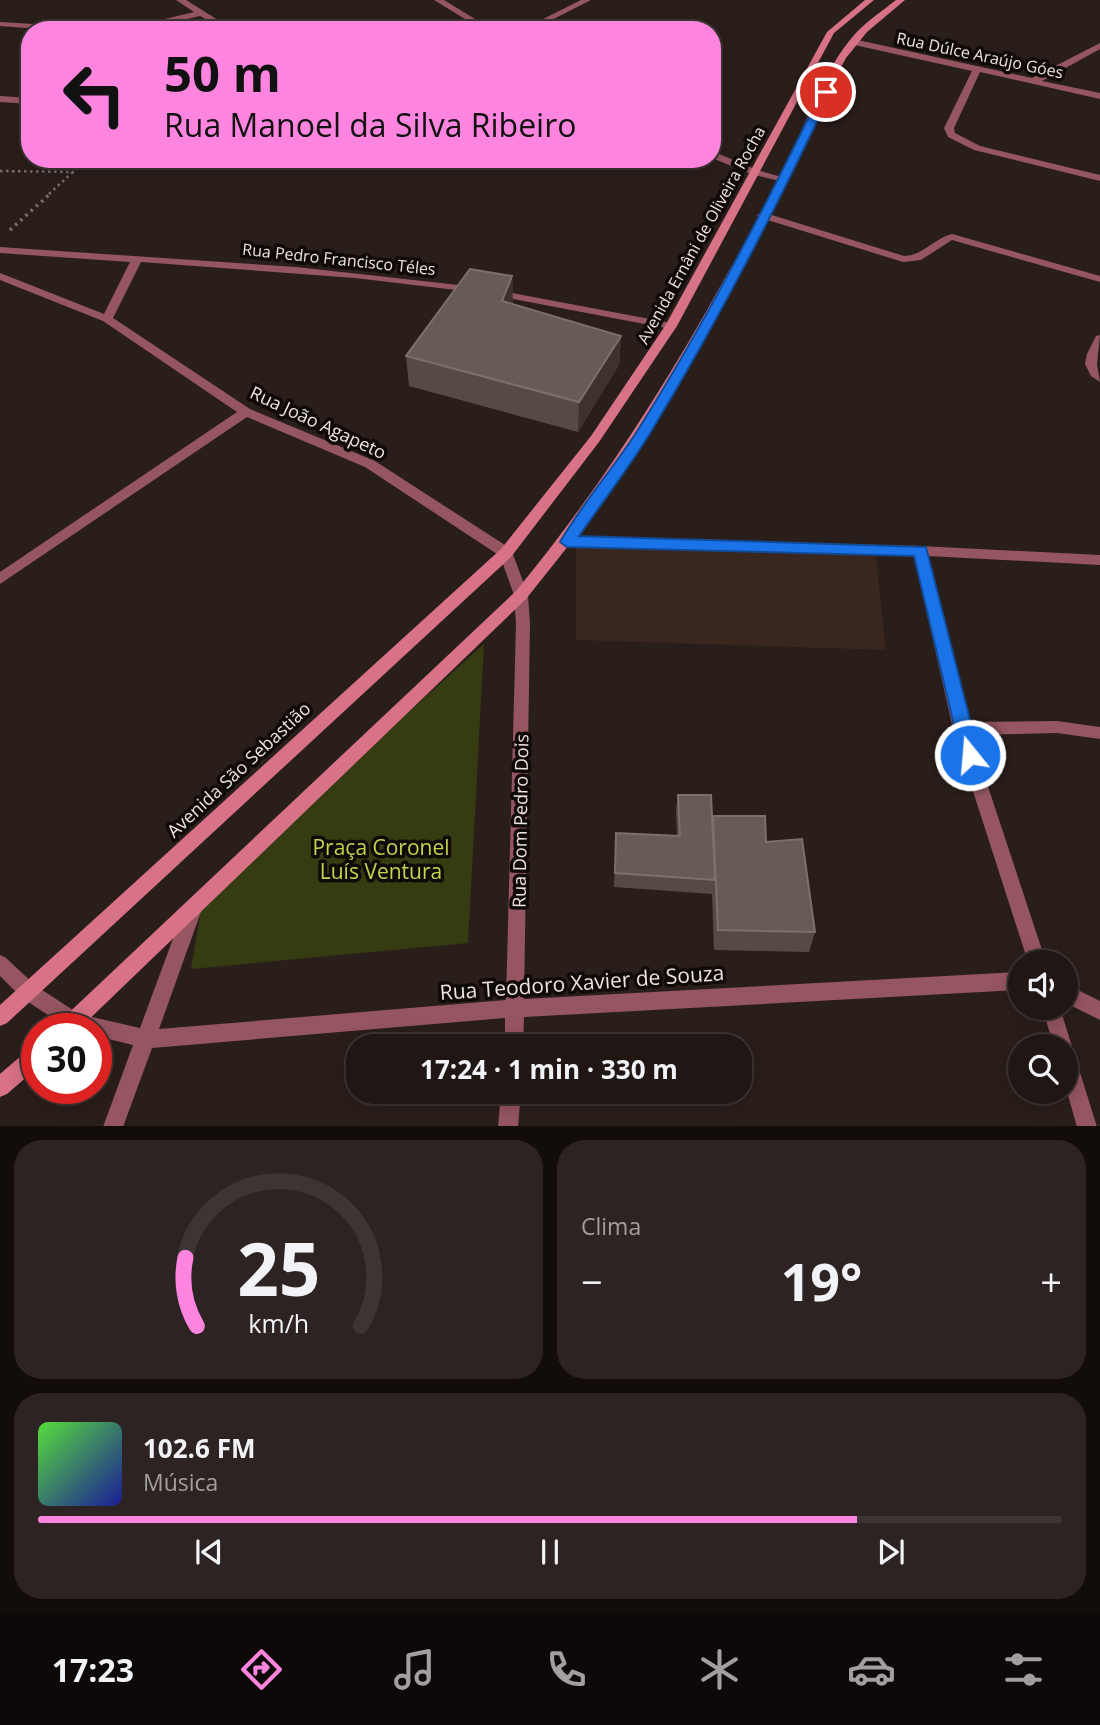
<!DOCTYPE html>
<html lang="pt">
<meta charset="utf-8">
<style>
body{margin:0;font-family:"Open Sans",sans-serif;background:#2d2322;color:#f1f3f6;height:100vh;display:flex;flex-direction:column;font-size:26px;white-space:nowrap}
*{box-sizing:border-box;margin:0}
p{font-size:23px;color:#a29fa0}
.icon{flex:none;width:38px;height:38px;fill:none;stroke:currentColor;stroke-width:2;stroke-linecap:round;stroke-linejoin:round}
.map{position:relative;height:1126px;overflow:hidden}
.drawer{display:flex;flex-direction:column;gap:14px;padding:14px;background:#120c0b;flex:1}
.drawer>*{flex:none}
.top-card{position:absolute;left:21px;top:21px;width:700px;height:147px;border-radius:28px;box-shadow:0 4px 18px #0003,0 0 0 2px #3d3534;background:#fe85df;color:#111;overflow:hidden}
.tools{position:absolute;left:1008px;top:950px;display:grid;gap:14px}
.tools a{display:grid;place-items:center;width:70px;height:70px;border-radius:50%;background:#201614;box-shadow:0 4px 18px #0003,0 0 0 2px #3d3534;font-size:35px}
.speed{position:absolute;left:21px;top:1013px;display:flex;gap:14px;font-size:35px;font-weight:700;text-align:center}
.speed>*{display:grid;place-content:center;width:91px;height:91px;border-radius:50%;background:#201614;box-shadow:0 4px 18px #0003,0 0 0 2px #3d3534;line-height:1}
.speed .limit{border:10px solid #d22;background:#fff;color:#111}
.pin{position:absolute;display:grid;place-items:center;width:60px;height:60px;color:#fff;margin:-30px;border:4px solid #fff;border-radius:50%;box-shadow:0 2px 7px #0007}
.me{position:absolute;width:77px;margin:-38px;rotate:343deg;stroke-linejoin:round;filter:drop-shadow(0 0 5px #0008)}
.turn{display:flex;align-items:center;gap:24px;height:147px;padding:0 28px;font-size:32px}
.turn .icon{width:91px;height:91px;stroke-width:2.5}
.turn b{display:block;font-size:49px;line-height:60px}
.big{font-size:52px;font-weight:700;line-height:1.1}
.drawer .card{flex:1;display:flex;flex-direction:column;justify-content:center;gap:10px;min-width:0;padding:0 24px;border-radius:28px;background:#2d2322}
.drawer .dial{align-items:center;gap:0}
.dial svg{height:182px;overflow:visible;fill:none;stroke:#3d3534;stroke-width:7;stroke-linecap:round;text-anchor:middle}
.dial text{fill:#f1f3f6;stroke:none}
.song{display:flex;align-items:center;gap:21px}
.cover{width:84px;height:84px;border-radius:10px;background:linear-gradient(135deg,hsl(110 70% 55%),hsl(240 70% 35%))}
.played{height:7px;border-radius:4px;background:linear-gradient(90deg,#fe85df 80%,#3d3534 80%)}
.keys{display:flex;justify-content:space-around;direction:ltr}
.heat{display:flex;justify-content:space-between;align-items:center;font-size:38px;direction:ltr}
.drawer .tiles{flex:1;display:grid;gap:14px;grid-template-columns:1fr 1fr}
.card:last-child{grid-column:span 2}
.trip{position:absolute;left:346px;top:1034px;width:406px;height:70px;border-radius:28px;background:#201614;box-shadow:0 4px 18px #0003,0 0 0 2px #3d3534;font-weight:700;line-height:70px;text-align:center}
.tab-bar{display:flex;height:112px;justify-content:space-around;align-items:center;background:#0d0908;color:#a29fa0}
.tab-bar .icon{width:49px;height:49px}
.tab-bar .active{color:#fe85df}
.tab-bar b{font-size:32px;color:#f1f3f6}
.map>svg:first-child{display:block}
.built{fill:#38261f}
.green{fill:#363c12}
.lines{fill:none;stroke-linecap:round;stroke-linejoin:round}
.path-far1{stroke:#796e6b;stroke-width:2.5;stroke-dasharray:2.5 3.5;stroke-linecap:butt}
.path{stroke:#796e6b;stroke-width:3.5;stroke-dasharray:2.5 4.5;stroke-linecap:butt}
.minor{fill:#965661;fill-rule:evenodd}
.secondary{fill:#d87286;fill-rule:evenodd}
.wall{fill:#574a46}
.shaded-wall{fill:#3e322d}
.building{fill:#675b56;stroke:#7c706c;stroke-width:2}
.route{fill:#1a73e8;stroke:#114b97;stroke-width:2}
.labels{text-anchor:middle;stroke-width:7;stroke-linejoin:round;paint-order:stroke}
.far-street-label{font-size:16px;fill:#ece3e0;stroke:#0f0a08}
.street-label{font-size:18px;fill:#ece3e0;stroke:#0f0a08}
.near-park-label{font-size:21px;fill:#c3d44b;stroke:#0f0a08}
.near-street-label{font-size:21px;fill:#ece3e0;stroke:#0f0a08}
</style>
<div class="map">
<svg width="1100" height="1127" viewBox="0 0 1100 1127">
<rect width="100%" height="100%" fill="#2a1e1a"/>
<path class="built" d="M576 547 875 548 886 650 576 640Z"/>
<path class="green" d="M484 644 468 943 191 969 203 898Z"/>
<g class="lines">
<path class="path-far1" d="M0 171 74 172
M49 194 87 159"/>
<path class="path" d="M10 230 51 193"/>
<path class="minor" d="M176 0H186L234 30H224L200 16 138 30H54L0 26V22L100 28 135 26 194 12Z
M434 0H444L493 30H483Z
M581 0H591L532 30H521Z
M853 39 1032 78 1100 43V49L1042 81 1100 93V99L980 72 954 128 955 133 980 146 1100 175V181L974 150 948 137 944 128 972 71 850 44V40Z
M0 96 30 98V104L0 102Z
M712 151 757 170 789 179 784 182 751 174 712 158Z
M762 212 904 256C922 256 935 238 952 234L1100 276V282L952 240 921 260 903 262 758 217 757 215Z
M0 247 296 267 477 287V291L473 292 355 278 141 262 113 318 250 409 375 461 511 549 528 595 530 624 524 999 1020 972V990L524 1017 523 1046H505V1018L152 1048 123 1127H103L133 1045 96 1036V1029L68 1028 22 998 0 976V955L6 958 36 986 79 1014 140 1028 184 909 187 903 193 901 199 903 202 909 159 1029 506 1000 516 624 514 595 500 556 365 467 247 417 0 584V572L237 412 103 321 0 280V273L104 314 130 262 0 253Z
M496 290 671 323 677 326 671 329 492 295 490 293Z
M1100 335 1097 364 1100 382 1091 376 1085 364 1087 354 1096 336Z
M567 537 920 546 1100 555V565L928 556 967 722 1057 721 1100 727V739L1057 733 971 735 1046 962H1028L953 729 914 556 567 547 560 542Z
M1066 984 1100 1001V1020L1066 1003Z
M1042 1008H1060L1097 1127H1077L1066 1088V1046H1054Z
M501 1092H521L518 1127H498Z"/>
<path class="secondary" d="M865 0H874L834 33 677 326 599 442 511 557 7 1023 0 1026V1005L501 549 591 436 665 326 827 32Z
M896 0H905L867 32 846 58 828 91 789 179 701 342 636 449 565 550 526 599 79 1029H57L59 1022 516 591C594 496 660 395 720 287 743 245 768 204 788 161 809 118 823 70 855 34 867 21 882 11 896 0Z
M37 1046V1068L7 1094 0 1097V1074L30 1048Z"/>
</g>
<path class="wall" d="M512 276 513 304 621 336 619 365 578 432 409 386 406 356Z
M678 795 712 822 713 816 766 842 815 932 809 952 714 950 712 894 614 887 616 833 677 836 676 810Z"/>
<path class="shaded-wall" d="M512 276 513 305 502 301Z
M621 336 619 365 578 432 579 402Z"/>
<path class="building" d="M470 269 512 276 502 301 621 336 579 402 406 356Z
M678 795H711L715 880 615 873 616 833 680 836Z
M713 816H765L766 842 802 839 815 932 718 930Z"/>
<path class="route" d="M826 89 831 92C776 209 716 325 649 435 627 470 602 503 579 536L926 547 979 755 970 762 961 755 914 556 567 547 560 542C582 504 612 470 636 433 705 324 765 208 821 92Z"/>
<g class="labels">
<g class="far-street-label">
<text transform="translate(980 55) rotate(12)" y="6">Rua Dúlce Araújo Góes</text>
<text transform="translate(701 235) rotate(-61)" y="6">Avenida Ernâni de Oliveira Rocha</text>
<text transform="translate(339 259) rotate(6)" y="6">Rua Pedro Francisco Téles</text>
</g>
<g class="street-label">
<text transform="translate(318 423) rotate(25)" y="6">Rua João Agapeto</text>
<text transform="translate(239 770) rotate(-43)" y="6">Avenida São Sebastião</text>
<text transform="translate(521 821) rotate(-89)" y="6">Rua Dom Pedro Dois</text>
</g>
<g class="near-park-label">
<text x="381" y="855">Praça Coronel<tspan x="381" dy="24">Luís Ventura</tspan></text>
</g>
<g class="near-street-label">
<text transform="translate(582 983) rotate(-4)" y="7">Rua Teodoro Xavier de Souza</text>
</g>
</g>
</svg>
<div class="tools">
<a><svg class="icon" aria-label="sound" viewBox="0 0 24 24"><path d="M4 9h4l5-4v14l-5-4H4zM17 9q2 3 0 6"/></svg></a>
<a><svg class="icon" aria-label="search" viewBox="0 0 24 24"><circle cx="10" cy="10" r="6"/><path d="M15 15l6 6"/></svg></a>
</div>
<div class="speed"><div class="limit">30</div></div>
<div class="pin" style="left:826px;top:92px;background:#d93025"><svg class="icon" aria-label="arrive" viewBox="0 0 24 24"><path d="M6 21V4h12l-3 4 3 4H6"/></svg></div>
<svg class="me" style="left:970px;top:755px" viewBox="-20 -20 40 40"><circle r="17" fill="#1a73e8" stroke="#fff" stroke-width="3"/><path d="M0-11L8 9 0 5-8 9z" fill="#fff"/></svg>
<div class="trip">17:24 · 1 min · 330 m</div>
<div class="top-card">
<div class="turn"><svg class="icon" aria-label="left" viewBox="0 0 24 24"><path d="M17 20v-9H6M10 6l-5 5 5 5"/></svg><div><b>50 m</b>Rua Manoel da Silva Ribeiro</div></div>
</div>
</div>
<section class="drawer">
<div class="tiles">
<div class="card dial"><svg viewBox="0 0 100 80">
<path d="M14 69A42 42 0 1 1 86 69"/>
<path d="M14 69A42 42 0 0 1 9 39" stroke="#fe85df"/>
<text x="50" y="56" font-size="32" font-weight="700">25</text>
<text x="50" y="72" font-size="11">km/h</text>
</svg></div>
<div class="card"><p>Clima</p>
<div class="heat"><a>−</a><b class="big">19°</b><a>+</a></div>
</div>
<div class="card">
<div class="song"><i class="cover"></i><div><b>102.6 FM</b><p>Música</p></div></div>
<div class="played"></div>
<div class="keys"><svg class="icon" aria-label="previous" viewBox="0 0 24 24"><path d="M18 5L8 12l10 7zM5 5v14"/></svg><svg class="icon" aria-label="pause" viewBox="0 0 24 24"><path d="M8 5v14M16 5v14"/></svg><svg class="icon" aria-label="next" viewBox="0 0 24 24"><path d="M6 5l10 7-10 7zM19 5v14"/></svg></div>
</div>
</div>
</section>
<nav class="tab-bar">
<b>17:23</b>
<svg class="icon active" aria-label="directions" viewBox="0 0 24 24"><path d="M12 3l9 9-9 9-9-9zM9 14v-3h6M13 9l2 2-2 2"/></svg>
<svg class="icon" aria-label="music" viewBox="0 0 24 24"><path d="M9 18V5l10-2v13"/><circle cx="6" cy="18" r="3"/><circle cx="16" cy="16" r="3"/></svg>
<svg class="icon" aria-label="phone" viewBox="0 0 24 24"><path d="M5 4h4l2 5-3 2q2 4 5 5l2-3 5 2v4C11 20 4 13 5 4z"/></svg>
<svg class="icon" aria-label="climate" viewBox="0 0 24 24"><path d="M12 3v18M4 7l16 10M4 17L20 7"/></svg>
<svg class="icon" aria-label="car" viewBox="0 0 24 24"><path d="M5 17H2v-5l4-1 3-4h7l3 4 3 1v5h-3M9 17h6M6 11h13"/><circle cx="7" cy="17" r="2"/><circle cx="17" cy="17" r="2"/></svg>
<svg class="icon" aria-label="filters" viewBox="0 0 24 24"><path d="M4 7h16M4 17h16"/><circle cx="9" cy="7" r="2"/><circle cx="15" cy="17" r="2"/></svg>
</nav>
